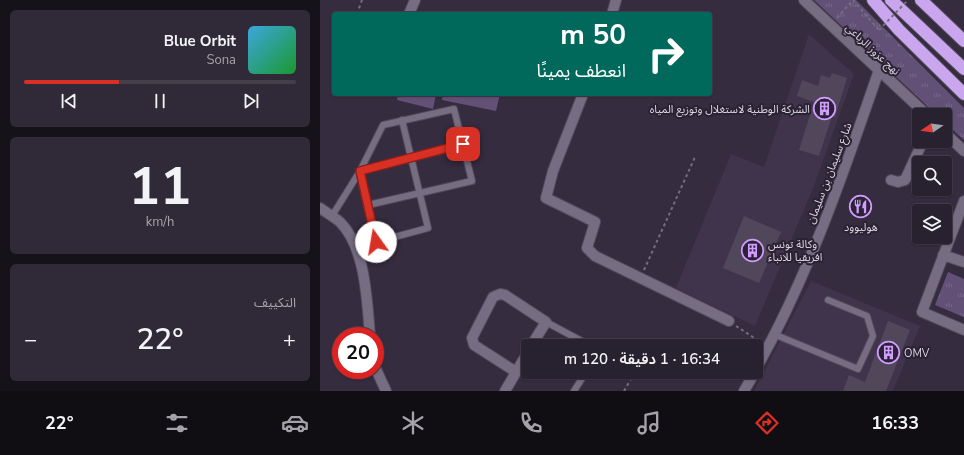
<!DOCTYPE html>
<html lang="ar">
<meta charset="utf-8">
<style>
body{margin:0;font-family:"Nunito Sans","Noto Sans Arabic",sans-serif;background:#302937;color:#f1f3f6;direction:rtl;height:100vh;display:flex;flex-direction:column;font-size:15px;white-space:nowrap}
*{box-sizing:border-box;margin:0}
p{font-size:13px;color:#a5a3aa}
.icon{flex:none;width:22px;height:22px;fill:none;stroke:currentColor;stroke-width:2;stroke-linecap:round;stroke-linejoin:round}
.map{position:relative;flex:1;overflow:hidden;direction:ltr}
.drawer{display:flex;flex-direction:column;gap:10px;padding:10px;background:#16121a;width:320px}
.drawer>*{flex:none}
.top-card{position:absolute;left:12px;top:12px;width:380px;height:84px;border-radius:4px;box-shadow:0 1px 3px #0004,0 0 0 1px #443e4b;direction:rtl;background:#00695c;color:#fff;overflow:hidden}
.needle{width:26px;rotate:257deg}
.tools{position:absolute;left:592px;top:108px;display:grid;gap:8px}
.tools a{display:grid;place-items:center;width:40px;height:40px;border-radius:4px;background:#28212f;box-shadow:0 1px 3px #0004,0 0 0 1px #443e4b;font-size:20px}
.speed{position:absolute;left:12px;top:327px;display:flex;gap:8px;font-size:20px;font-weight:700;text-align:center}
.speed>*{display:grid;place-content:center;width:52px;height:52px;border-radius:50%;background:#28212f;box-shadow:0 1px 3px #0004,0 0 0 1px #443e4b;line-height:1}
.speed .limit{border:6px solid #d22;background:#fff;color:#111}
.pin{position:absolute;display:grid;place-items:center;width:34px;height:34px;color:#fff;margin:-17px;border-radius:8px;box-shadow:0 2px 6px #0006}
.me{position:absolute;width:44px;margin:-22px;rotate:347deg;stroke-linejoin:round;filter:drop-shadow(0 0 3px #0008)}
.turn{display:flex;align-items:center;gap:14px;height:84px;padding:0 20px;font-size:18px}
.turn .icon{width:52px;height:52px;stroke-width:2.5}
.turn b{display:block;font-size:28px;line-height:34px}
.big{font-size:30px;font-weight:600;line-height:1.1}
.drawer .card{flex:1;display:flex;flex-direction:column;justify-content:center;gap:6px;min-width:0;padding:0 14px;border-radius:6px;background:#302937}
.drawer .dial{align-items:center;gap:0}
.dial b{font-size:52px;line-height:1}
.song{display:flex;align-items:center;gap:12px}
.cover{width:48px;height:48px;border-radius:6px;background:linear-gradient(135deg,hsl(200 70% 55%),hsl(130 70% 35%))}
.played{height:4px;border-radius:2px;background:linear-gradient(90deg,#d93025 35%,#443e4b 35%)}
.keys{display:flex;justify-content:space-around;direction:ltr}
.heat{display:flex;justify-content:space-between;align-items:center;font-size:22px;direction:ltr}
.trip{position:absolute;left:201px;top:339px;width:242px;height:40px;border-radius:4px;background:#28212f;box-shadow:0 1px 3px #0004,0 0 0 1px #443e4b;font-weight:600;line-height:40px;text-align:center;direction:rtl}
.tabs{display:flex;height:64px;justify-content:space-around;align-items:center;background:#100d13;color:#a5a3aa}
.tabs .icon{width:28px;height:28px}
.tabs .current{color:#d93025}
.tabs b{font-size:18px;color:#f1f3f6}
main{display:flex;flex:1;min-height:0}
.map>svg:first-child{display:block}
.built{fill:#40334c}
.grass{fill:url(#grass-tufts)}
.garden{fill:#635077}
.building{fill:#51475b}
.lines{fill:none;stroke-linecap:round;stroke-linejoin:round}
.lane-casing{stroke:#524a5a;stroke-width:8}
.street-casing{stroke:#524a5a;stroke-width:12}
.secondary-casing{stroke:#524a5a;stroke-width:12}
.highway-casing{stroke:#524a5a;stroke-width:14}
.path{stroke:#766e7f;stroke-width:2;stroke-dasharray:3 3;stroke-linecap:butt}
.lane{stroke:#776d83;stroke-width:6}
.street{stroke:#776d83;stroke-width:10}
.secondary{stroke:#776d83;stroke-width:10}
.highway{stroke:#caa6ee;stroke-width:12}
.path-bridge{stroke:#766e7f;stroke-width:2;stroke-dasharray:3 3;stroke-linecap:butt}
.route-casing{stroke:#8d1f18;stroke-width:10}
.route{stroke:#d93025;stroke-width:7}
.labels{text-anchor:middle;stroke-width:4;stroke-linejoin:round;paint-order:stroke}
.street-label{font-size:11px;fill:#dad4e1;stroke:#2b2234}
.poi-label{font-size:11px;fill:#dad4e1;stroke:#2b2234;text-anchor:start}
</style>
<main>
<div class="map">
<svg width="644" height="391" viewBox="0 0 644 391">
<defs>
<pattern id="grass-tufts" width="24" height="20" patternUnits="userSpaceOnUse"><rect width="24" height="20" fill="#635077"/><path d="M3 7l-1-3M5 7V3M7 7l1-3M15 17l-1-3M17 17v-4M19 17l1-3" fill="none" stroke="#79688a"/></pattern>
</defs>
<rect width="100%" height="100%" fill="#352c3f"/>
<path class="built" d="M489 34 534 74 494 186 435 326 356 288 411 154 444 167Z
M491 281 600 326 573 391H434Z"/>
<path class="grass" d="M494 0H536L644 108V140L625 123V115H617Z
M628 272 644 279V317L615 305Z"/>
<path class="garden" d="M78 94H116L113 109 77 100Z
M123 94H180L176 111 122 100Z"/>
<path class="building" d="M512 73 527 78 515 117 512 116 499 156 479 150 494 102 477 96 482 80 498 86 501 75 510 78Z
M424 216 461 232 439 283 403 268Z
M568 321 590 330 566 391H523L529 375 545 382Z"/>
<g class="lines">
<defs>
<path id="lane" d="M12 216 40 171 63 125 134 109 152 181 48 205
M56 242 40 171 143 145
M37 250 56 242 108 228 82 120
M226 322 271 346
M456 335 538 369 553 336 547 316 508 300
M254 391 266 372"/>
<path id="street" d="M89 14 95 0
M292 14 296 0
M263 94 233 171 226 198 275 222 267 248 275 256 409 321
M571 180 578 182 585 180 603 141
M644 201 602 312 644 330
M623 255 644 262
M196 372 154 345 152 338 173 297 180 294 185 295 226 322 211 346
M185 391 208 352"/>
<path id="secondary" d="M484 0 607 115
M625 133 644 151
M0 208C7 213 14 217 20 222 46 248 47 302 50 336
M55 367 66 391
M436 369C489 275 524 172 559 70
M424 391 435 372"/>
<path id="highway" d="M553 0 579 30 644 94
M571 0 644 69
M601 0 644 41"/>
</defs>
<use href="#lane" class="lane-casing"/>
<use href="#street" class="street-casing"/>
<use href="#secondary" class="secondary-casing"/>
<use href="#highway" class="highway-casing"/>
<path class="path" d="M37 14 42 0
M517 18 533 0 559 30
M324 270 375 157
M416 326 439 341
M304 391 315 372"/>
<use href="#lane" class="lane"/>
<use href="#street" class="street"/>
<use href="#secondary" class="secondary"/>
<use href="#highway" class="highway"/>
<path class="path-bridge" d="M559 30 588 0"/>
</g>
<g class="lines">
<defs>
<path id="route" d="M56 242 40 171 143 144"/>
</defs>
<use href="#route" class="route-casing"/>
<use href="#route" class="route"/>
</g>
<defs>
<symbol id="building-ring" viewBox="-11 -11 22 22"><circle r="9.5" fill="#2b2234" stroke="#d09dff" stroke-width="1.5"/><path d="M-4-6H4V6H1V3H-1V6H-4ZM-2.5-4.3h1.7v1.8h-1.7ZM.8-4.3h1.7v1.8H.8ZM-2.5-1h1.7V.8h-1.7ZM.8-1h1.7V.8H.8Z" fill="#d09dff"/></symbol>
<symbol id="restaurant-ring" viewBox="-11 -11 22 22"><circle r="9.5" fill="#2b2234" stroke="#d09dff" stroke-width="1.5"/><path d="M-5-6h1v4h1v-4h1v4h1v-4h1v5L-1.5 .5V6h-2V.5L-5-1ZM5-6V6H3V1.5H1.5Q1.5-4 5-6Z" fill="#d09dff"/></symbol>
</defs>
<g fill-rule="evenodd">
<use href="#building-ring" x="492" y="96" width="25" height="25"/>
<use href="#restaurant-ring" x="528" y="194" width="25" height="25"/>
<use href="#building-ring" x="420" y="238" width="25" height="25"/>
<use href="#building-ring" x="556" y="340" width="25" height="25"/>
</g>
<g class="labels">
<g class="street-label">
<text transform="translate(553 49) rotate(43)" y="4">نهج عزوز الرباعي</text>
<text transform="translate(509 173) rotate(-69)" y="4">شارع سليمان بن سليمان</text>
</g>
<g class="poi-label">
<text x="490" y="113" text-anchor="end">الشركة الوطنية لاستغلال وتوزيع المياه</text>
<text x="541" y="231" text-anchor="middle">هوليوود</text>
<text x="448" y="248">وكالة تونس<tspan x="448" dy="13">افريقيا للانباء</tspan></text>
<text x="584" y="357">OMV</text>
</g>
</g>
</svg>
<div class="tools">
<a><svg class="needle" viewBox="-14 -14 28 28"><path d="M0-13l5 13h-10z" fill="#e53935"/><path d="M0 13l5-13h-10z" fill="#a5a3aa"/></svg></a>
<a><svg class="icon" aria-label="search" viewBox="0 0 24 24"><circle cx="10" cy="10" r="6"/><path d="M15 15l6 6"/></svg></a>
<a><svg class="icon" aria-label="layers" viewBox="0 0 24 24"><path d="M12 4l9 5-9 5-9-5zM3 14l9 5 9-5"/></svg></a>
</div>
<div class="speed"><div class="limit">20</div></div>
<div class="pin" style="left:143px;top:144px;background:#d93025"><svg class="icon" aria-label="arrive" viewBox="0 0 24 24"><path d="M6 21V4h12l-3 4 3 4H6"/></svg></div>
<svg class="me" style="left:56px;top:242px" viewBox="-20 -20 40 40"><circle r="19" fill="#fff"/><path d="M0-13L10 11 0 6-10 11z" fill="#d93025"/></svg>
<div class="trip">16:34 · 1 دقيقة · 120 m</div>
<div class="top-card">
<div class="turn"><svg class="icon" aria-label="right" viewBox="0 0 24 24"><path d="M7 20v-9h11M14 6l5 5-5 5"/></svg><div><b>50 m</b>انعطف يمينًا</div></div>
</div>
</div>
<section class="drawer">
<div class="card">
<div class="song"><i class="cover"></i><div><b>Blue Orbit</b><p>Sona</p></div></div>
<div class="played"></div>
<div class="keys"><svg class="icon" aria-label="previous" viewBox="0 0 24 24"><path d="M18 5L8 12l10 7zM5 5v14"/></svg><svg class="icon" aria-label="pause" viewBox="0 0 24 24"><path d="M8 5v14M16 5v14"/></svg><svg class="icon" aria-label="next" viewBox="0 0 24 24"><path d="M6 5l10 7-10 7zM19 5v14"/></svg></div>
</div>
<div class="card dial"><b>11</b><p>km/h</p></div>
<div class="card"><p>التكييف</p>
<div class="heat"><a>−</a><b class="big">22°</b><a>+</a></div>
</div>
</section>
</main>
<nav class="tabs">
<b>16:33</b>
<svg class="icon current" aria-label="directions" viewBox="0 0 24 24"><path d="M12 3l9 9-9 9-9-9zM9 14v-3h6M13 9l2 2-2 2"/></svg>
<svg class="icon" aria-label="music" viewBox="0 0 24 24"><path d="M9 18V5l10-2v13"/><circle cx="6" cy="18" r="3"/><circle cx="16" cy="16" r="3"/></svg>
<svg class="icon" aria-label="phone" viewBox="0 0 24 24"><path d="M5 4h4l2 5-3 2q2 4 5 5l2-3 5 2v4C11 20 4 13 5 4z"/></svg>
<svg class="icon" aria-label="climate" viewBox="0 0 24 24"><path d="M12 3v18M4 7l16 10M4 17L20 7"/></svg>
<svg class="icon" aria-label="car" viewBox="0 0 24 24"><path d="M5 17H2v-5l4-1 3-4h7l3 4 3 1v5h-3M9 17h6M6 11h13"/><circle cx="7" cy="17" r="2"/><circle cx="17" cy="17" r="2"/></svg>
<svg class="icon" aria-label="filters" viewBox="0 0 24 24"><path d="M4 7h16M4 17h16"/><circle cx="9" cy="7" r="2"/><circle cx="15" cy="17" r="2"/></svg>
<b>22°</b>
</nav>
